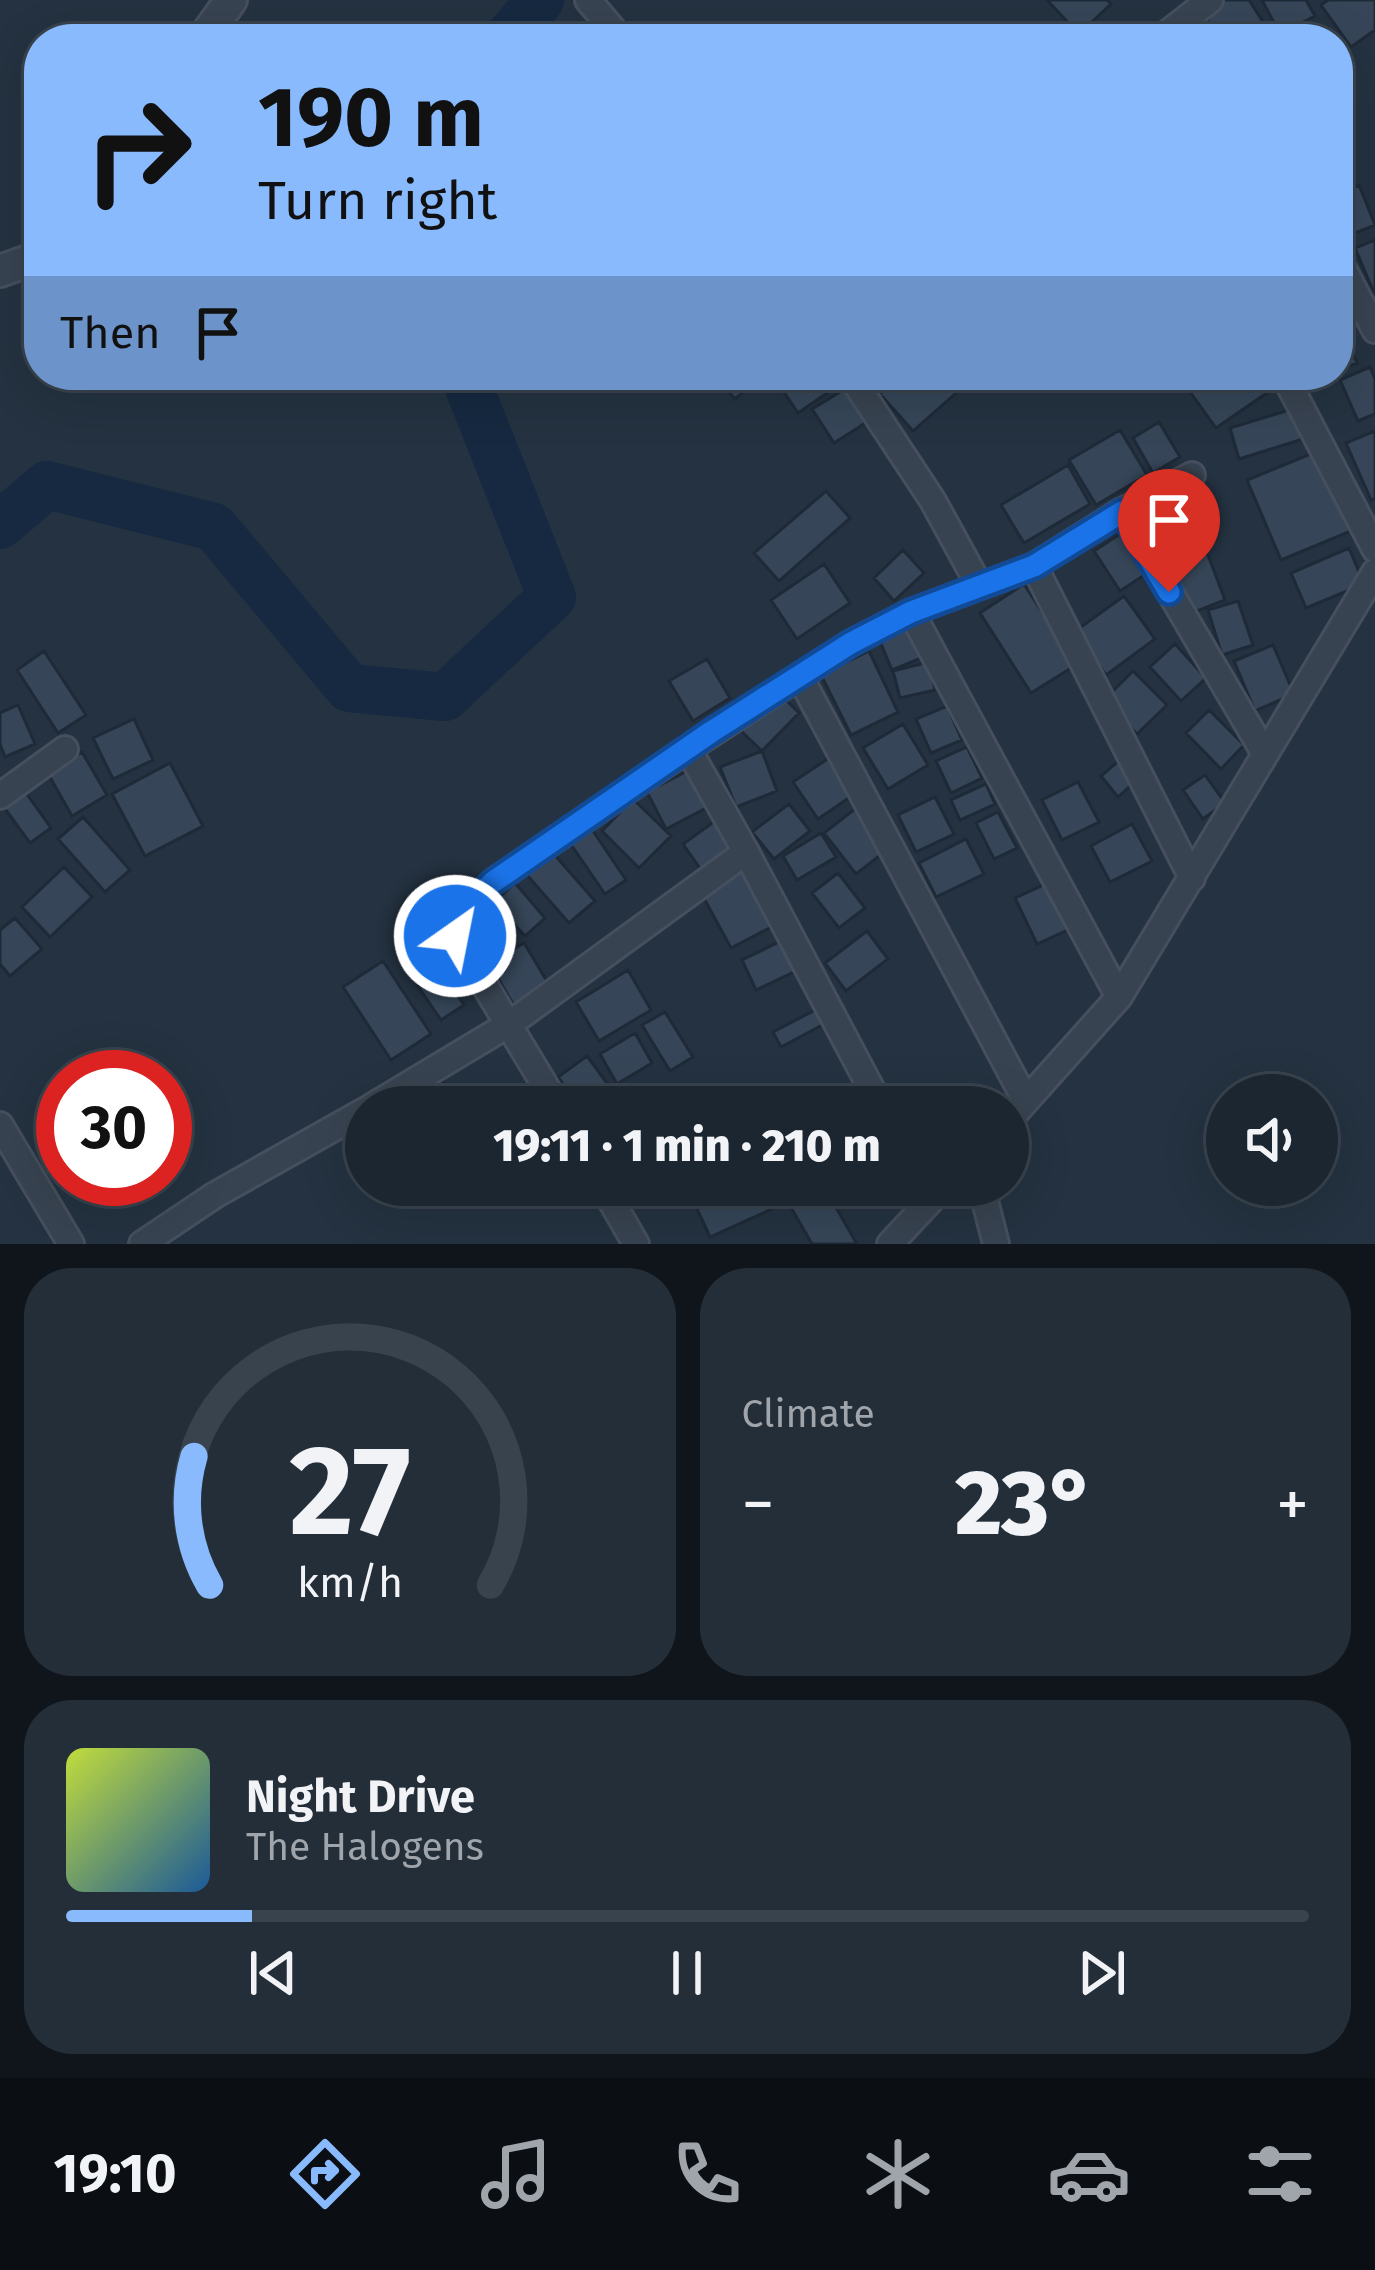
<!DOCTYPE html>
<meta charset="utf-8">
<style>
body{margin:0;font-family:"Fira Sans",sans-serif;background:#242e39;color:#f1f3f6;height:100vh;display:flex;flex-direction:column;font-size:45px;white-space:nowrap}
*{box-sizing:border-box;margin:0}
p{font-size:39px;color:#a0a5ab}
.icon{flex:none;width:66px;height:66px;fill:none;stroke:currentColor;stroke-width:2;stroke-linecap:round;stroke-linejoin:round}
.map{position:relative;height:1244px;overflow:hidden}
.side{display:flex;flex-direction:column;gap:24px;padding:24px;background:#0f151b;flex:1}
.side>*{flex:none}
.top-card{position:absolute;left:24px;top:24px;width:1329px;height:366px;border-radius:48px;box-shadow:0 12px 48px #0002,0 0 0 3px #39434d;background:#88bafd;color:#111;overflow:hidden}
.fabs{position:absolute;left:1206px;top:1074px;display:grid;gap:24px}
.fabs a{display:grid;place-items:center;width:132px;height:132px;border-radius:50%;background:#1b2631;box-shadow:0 12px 48px #0002,0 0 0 3px #39434d;font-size:60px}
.speed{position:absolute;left:36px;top:1050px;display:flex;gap:24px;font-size:60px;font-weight:700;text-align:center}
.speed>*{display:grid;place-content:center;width:156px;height:156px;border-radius:50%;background:#1b2631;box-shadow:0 12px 48px #0002,0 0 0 3px #39434d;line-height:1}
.speed .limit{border:18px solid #d22;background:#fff;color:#111}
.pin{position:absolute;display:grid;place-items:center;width:102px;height:102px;color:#fff;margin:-123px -51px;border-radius:50% 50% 50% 0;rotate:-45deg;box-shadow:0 0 12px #0007}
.pin .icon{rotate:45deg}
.me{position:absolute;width:132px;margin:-66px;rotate:33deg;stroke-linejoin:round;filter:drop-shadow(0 0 9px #0008)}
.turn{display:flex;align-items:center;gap:42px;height:252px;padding:0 36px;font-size:54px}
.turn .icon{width:156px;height:156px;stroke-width:2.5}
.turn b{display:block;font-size:84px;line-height:102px}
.then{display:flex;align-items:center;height:114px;padding:0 36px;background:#0003;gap:24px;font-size:45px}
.big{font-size:90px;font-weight:800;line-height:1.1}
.side .widget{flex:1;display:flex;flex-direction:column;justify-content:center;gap:18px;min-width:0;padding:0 42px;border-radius:48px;background:#242e39}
.side .dial{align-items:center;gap:0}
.dial svg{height:312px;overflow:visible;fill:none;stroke:#39434d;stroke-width:7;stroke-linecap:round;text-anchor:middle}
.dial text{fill:#f1f3f6;stroke:none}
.song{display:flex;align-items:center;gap:36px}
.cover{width:144px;height:144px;border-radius:18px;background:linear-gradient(135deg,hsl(70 70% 55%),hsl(210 70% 35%))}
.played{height:12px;border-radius:6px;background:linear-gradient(90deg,#88bafd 15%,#39434d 15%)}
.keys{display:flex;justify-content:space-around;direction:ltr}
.heat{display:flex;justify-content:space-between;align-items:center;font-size:66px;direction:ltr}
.side .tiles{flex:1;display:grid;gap:24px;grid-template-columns:1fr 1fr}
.widget:last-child{grid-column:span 2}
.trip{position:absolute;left:345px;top:1086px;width:684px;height:120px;border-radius:60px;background:#1b2631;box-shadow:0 12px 48px #0002,0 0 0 3px #39434d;font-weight:800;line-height:120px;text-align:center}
.tab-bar{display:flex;height:192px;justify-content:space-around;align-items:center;background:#0b0f14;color:#a0a5ab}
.tab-bar .icon{width:84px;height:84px}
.tab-bar .active{color:#88bafd}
.tab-bar b{font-size:54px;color:#f1f3f6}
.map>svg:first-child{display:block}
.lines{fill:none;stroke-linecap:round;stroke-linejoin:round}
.river{stroke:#162940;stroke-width:48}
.building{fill:#364658;stroke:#1f2a38;stroke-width:3}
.minor-casing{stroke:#454f5d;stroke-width:30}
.tertiary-casing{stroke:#454f5d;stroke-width:36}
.minor{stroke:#384351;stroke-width:24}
.tertiary{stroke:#384351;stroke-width:30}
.route-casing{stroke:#114b97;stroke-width:30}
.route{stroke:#1a73e8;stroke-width:21}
</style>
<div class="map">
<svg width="1375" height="1244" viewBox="0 0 1375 1244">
<rect width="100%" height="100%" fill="#243241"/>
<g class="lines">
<path class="river" d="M507 39 540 0
M0 525 47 485 214 527 349 688 445 697 552 597 464 375"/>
</g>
<path class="building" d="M1047 0H1107L1111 4 1079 34Z
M1213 0H1249L1274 39H1220L1200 8Z
M1262 0H1306L1315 16 1280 34Z
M1328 0H1375V30L1351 47 1321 5Z
M1359 185 1375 225 1341 239 1338 194Z
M1375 240V293H1374L1355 248Z
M1338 320 1357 363 1338 370Z
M1370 367 1375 379V414L1358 421 1340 380Z
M715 375H763L735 399Z
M781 375H847L849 378 798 413 775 379Z
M901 375H954L964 386 913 431 880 394Z
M1178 375H1265L1274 388 1216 428Z
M845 389 867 422 834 443 812 409Z
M1296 408 1306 438 1239 459 1230 428Z
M1159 422 1180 457 1153 473 1133 438Z
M1120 430 1147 475 1096 505 1069 460Z
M1375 431V498L1371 500 1346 443Z
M1318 451 1351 531 1281 560 1247 480Z
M1068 465 1090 504 1024 543 1001 505Z
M826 491 850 518 779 581 754 553Z
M1123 532 1149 572 1120 591 1094 551Z
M1205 547 1225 600 1187 615 1167 562Z
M1349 548 1364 584 1306 608 1291 573Z
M903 550 924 573 894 601 874 578Z
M824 564 850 603 797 639 771 600Z
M1024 584 1076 665 1031 693 980 613Z
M1124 596 1155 639 1106 675 1074 632Z
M1238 601 1253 645 1222 655 1208 610Z
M912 626 924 657 892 670 879 639Z
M1175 644 1206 678 1181 701 1150 667Z
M1273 645 1294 694 1255 711 1234 661Z
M44 651 86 715 58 733 17 670Z
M869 651 898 712 851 735 821 675Z
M707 659 730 698 693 721 669 681Z
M929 662 935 690 900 698 893 671Z
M1133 671 1167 705 1137 734 1104 700Z
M778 692 799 713 762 751 741 731Z
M18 705 35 744 5 757 0 744V713Z
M947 706 962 740 931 753 916 719Z
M1209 710 1244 745 1221 769 1186 733Z
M134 719 153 760 113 779 93 738Z
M903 724 928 765 888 789 863 748Z
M967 747 982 778 951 793 936 761Z
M762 751 777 791 736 807 720 767Z
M82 752 107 795 72 816 47 772Z
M832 756 856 793 818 819 793 782Z
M1121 759 1138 779 1118 797 1101 776Z
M170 763 203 826 145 856 112 794Z
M691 769 710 806 666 829 647 792Z
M1205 775 1225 803 1203 819 1183 790Z
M1078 782 1099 822 1062 840 1042 800Z
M986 784 995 804 960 820 951 800Z
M21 786 51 828 30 843 0 802Z
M935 797 954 834 916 852 898 815Z
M633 799 671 836 639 868 602 831Z
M789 804 810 831 774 859 752 832Z
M855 809 887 850 856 874 824 833Z
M998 812 1017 848 994 859 976 823Z
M83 817 130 870 105 892 58 839Z
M715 821 736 851 704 874 683 844Z
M1132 824 1152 861 1110 882 1091 846Z
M591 828 626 880 605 894 570 843Z
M821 833 836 857 797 880 783 856Z
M966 839 984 874 936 897 919 863Z
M553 853 595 901 569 923 527 875Z
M749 866 779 923 731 948 700 891Z
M64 867 92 897 50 937 22 907Z
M838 873 865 908 839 928 812 893Z
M1050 882 1072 928 1037 944 1015 898Z
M515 883 545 918 525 936 494 902Z
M492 910 513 937 488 957 467 930Z
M15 918 42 949 10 976 0 964V930Z
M867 931 888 959 846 991 825 963Z
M785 939 800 969 756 990 742 960Z
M421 942 464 1005 441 1020 398 957Z
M524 943 551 988 516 1009 489 963Z
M383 961 431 1034 391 1060 343 987Z
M628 970 651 1010 599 1041 576 1002Z
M819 1008 828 1022 781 1047 773 1032Z
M665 1012 693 1057 670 1071 642 1025Z
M635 1033 652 1063 617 1084 600 1054Z
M587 1056 615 1094 597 1107H580L558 1077Z
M436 1073 457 1100 447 1107H405L400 1100Z
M686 1185H761L772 1209 710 1237Z
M778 1185H823L857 1244H812Z"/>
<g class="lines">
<defs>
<path id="minor" d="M588 0 621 39
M1160 39 1210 0
M1338 259 1375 330
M850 375 933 501 979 585
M1284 375 1375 549
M1122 511 1265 754
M1034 566 1192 878
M911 612 1119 997
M800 677 1026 1101
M0 796 65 749
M746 852 881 1107
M371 1107 511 1023 746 852 688 749 851 643 911 612 1034 566 1122 511 1192 475
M558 1107 455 936 468 907 493 882 688 749
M1008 1121 1119 997 1375 572
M0 1125 71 1244
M602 1185 636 1244
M981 1185 996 1244
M142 1244 215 1195 366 1110
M890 1244 945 1185"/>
<path id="tertiary" d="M203 39 231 0
M0 271 39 257"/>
</defs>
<use href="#minor" class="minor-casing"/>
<use href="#tertiary" class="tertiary-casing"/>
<use href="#minor" class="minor"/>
<use href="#tertiary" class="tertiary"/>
</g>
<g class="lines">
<defs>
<path id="route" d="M455 936 468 907 493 882 711 732 851 643 911 612 1034 566 1122 512 1169 592"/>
</defs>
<use href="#route" class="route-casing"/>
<use href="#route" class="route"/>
</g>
</svg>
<div class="fabs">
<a><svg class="icon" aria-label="sound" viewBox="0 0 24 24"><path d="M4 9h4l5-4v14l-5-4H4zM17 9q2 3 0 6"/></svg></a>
</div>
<div class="speed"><div class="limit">30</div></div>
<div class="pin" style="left:1169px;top:592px;background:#d93025"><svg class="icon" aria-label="arrive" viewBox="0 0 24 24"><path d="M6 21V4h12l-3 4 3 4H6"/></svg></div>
<svg class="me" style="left:455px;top:936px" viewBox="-20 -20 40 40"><circle r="17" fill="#1a73e8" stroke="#fff" stroke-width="3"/><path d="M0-11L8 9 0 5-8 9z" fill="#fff"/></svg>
<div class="trip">19:11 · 1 min · 210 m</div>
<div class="top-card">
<div class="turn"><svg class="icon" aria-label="right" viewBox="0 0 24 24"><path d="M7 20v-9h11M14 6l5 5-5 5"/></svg><div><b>190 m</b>Turn right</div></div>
<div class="then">Then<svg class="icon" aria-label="arrive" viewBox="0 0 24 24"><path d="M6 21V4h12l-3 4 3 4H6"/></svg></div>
</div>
</div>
<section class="side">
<div class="tiles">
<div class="widget dial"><svg viewBox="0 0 100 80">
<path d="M14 69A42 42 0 1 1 86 69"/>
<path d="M14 69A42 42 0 0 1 10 36" stroke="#88bafd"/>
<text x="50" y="56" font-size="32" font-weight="700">27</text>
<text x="50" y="72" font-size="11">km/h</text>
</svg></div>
<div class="widget"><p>Climate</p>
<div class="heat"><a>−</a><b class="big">23°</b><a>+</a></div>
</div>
<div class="widget">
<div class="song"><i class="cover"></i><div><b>Night Drive</b><p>The Halogens</p></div></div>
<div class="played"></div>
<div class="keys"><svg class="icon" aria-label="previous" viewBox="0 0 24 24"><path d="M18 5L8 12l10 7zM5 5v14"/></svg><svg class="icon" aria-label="pause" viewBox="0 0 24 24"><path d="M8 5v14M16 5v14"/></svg><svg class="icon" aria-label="next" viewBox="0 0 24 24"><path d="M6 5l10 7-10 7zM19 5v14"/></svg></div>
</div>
</div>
</section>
<nav class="tab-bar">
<b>19:10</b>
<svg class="icon active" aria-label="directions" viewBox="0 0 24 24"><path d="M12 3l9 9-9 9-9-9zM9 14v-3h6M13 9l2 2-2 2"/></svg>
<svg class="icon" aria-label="music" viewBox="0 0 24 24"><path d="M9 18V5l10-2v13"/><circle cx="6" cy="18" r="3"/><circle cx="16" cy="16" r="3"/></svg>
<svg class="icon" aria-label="phone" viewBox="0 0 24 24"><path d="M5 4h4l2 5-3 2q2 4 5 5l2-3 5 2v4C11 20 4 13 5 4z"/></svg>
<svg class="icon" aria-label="climate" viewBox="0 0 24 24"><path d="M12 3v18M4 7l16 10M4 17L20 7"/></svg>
<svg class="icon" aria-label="car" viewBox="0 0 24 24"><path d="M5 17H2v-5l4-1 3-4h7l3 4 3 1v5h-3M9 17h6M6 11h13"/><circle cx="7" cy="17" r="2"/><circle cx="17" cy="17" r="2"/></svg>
<svg class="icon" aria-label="filters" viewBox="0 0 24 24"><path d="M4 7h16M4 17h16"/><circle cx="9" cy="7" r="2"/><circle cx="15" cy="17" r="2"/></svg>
</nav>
